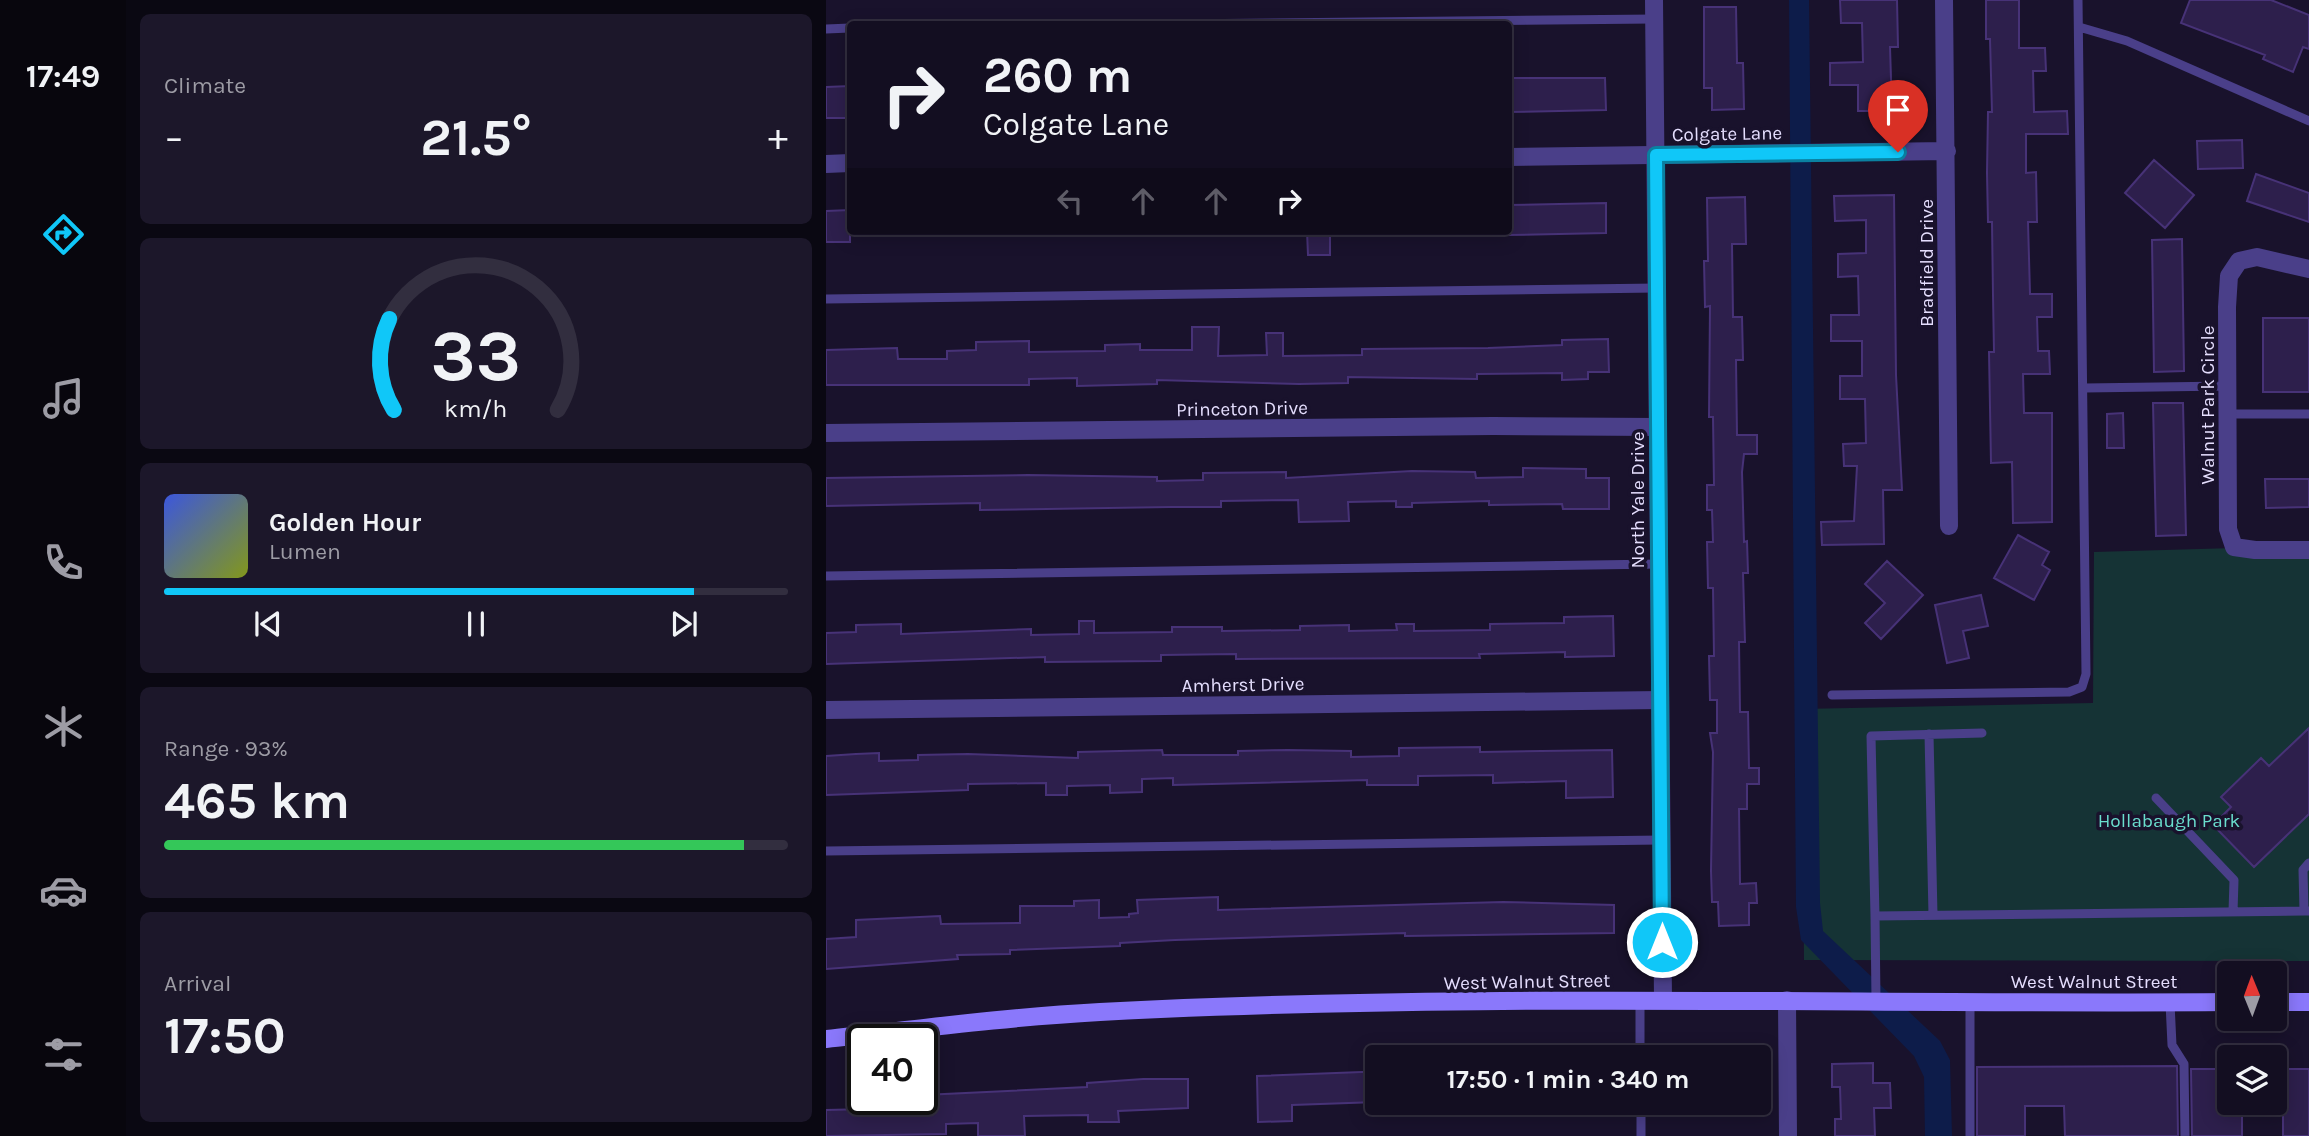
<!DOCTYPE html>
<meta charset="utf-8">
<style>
body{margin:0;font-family:Karla,sans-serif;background:#1c172a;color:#f1f3f6;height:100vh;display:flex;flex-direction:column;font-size:26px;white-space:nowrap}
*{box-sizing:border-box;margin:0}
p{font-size:23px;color:#9d9ca5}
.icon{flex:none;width:38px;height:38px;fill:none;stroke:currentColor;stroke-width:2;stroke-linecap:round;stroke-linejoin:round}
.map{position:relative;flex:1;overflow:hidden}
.details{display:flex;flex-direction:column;gap:14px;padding:14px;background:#0a0812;width:700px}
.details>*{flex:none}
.banner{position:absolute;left:21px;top:21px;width:665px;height:214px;border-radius:7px;box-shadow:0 4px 18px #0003,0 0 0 2px #322e3f;background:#130e21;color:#f1f3f6;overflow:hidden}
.needle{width:46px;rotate:359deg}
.controls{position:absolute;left:1391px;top:961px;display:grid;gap:14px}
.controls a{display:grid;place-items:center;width:70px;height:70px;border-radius:7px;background:#130e21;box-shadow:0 4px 18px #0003,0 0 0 2px #322e3f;font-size:35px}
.speed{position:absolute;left:21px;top:1024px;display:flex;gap:14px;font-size:35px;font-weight:700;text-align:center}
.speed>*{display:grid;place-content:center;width:91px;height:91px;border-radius:50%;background:#130e21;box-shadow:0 4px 18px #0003,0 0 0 2px #322e3f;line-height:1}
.speed .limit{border:4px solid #111;border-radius:10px;background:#fff;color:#111}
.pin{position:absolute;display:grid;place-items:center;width:60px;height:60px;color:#fff;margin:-72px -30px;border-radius:50% 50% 50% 0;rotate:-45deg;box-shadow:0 0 7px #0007}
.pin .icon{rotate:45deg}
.me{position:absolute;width:77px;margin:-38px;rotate:0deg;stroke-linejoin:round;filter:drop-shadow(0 0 5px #0008)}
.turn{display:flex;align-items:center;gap:24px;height:147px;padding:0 21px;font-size:32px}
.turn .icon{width:91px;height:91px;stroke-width:2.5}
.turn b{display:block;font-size:49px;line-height:60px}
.lanes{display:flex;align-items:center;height:66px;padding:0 21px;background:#0003;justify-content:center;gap:35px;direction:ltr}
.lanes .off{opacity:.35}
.big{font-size:52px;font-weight:700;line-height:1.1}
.details .tile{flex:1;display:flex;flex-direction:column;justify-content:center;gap:10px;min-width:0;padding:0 24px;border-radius:10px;background:#1c172a}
.details .dial{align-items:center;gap:0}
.dial svg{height:182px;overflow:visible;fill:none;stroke:#322e3f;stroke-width:7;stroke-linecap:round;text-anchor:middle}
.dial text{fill:#f1f3f6;stroke:none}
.song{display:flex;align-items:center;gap:21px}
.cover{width:84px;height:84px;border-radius:10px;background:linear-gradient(135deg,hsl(230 70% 55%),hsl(70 70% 35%))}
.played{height:7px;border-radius:4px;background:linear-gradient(90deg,#10c7f8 85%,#322e3f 85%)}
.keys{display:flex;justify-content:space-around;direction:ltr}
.heat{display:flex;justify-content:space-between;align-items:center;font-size:38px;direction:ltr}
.charge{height:10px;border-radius:5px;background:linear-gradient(90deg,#34c759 93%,#322e3f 0)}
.trip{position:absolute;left:539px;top:1045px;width:406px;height:70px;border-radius:7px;background:#130e21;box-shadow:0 4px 18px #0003,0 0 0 2px #322e3f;font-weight:700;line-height:70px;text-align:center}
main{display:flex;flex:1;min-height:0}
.tab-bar{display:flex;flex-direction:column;width:126px;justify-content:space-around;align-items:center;background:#08060d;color:#9d9ca5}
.tab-bar .icon{width:49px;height:49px}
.tab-bar .active{color:#10c7f8}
.tab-bar b{font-size:32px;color:#f1f3f6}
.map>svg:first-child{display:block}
.green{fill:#153335}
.water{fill:#0d1c4a}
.building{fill:#2d1f4c;stroke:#473277;stroke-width:2}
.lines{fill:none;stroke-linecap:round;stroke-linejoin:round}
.service{stroke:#4a3f89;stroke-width:9}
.minor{stroke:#4a3f89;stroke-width:18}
.tertiary{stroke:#4a3f89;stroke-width:18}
.secondary{stroke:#8a78fb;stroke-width:18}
.route-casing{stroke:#0a81a1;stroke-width:18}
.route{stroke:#10c7f8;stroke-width:12}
.labels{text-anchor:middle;stroke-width:7;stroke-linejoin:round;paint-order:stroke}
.street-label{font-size:19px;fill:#e5defe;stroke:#19122c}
.park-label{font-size:19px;fill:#6adece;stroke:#19122c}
</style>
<main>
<nav class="tab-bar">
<b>17:49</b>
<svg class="icon active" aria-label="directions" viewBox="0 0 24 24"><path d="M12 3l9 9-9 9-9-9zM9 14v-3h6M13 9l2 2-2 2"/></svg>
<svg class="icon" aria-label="music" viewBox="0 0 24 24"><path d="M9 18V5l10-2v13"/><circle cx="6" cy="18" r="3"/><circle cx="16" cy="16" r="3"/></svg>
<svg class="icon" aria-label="phone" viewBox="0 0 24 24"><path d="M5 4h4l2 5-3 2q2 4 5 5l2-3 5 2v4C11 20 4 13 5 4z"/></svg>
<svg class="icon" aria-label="climate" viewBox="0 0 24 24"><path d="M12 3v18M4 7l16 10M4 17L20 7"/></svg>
<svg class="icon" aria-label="car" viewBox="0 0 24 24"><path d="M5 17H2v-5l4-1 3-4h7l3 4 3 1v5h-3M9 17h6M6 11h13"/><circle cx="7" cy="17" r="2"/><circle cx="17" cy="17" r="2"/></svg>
<svg class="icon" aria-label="filters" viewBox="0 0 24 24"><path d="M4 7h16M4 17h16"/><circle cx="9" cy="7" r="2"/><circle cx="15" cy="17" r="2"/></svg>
</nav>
<section class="details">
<div class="tile"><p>Climate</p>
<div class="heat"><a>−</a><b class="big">21.5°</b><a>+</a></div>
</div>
<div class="tile dial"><svg viewBox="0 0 100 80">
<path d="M14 69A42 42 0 1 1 86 69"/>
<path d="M14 69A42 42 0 0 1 12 29" stroke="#10c7f8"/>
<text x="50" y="56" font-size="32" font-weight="700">33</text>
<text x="50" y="72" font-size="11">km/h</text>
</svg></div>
<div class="tile">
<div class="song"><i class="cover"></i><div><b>Golden Hour</b><p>Lumen</p></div></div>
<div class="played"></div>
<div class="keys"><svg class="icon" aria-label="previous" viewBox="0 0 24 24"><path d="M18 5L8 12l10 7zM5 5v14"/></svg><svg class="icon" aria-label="pause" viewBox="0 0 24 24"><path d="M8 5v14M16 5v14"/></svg><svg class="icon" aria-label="next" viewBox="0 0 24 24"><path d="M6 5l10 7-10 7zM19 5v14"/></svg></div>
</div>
<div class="tile"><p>Range · 93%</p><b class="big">465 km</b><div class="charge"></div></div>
<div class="tile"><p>Arrival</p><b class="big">17:50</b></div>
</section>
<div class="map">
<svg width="1483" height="1136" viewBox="0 0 1483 1136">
<rect width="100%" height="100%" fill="#19122c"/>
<path class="green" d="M1483 546V961L978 960 976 709 1267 703 1268 552Z"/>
<path class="water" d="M963 0H983L994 903 997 931 1114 1041 1124 1060 1126 1136H1099L1098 1077 1088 1056 975 940 970 907Z"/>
<path class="building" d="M1014 0H1071L1072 47H1064L1066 111H1032V85H1004V63L1037 62 1036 23H1015Z
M1160 0H1193V48H1219L1220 71H1207L1208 112 1241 111 1242 134H1200V173L1210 172 1211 222H1202L1204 294H1226V317H1211L1212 351H1223L1224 374H1197L1198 413H1226V522L1187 523 1186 462 1165 463 1163 352H1168L1167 295 1166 222H1162L1161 173 1162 112H1166L1164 39H1160Z
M1364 0H1445L1483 15V49L1477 47 1467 72 1437 59 1439 55 1355 23Z
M878 7H910L911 63H917L918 109 886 110V88H878Z
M682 78H779L780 110 682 112Z
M24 86V118H0V87Z
M1416 140 1417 168 1372 169 1371 141Z
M1328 160 1368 195 1339 228 1299 193Z
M1430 174 1483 193V222L1421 201Z
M1068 195 1070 375 1076 490H1057L1058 544 996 545 995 522 1028 521 1031 466H1018L1017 444 1040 443 1039 399H1014V376H1036V341H1005V315H1033L1032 276 1012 277V254L1040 253V220L1009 221 1008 196Z
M919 197 920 244H906L907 317H916L917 360H910L911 435H931V454H918L916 472 918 542 921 541 922 573H917L919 642H913L914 712H922L923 768H933V784H921V809H913L914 884 930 883 931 903H923V925L893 926 892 902H886L885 871 887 752 884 733H891V700H884L883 656H888L887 588H882L881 542H887L886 510H881V485H888L887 417H883L884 306 879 307 878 261H882L881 198Z
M780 203V233L682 235V205Z
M24 210V242H0V211Z
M481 231H504V255H482Z
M1356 239 1358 371 1328 372 1326 240Z
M1437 318H1483V392H1437Z
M366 327H393L392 356 441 355 440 333H457V356L536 355V349L662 348 736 345V340L782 339 783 372H762V379L736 380V373L651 374V379L522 377V383L473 384 331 380V384L251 386V378L203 379V385H0V350L71 348 72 359H121V351L150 350V342L203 341V352L279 351V345L314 344V350H366Z
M1327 403H1357L1360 535 1330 536Z
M1297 413 1298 448H1281V414Z
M697 468 760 469V478H783V509H737L736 504 663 505V501L586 503V507H570V501L522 502 523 521 473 522 472 500 395 501V507H344L154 510V503L0 506V478L202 475 331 477V481L377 480V473L460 472V478L586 471 649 472 650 478 697 477Z
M1439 479H1483V507L1440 508Z
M1192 535 1223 552 1216 565 1224 570 1208 600 1168 578Z
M1061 561 1097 595 1055 639 1039 623 1059 603 1039 584Z
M1155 595 1162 626 1137 631 1143 658 1121 663 1109 605Z
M787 616 788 656 739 657V652L653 654 654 658 410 659V654L335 655V661L219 662V657L0 664V633L30 632V625L75 624V634L205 629V635L253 634V621H268V633L346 632V627H396V631L474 630V626L523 625V631L571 630 570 624H588V631L664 630V624L738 623V617Z
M1483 728V814L1428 867 1387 825 1405 807 1395 797 1435 758 1443 766Z
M654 747V752L786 750 787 797 740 798V781L667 783V775L592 776V785H541V780L347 785V778L316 779V792L284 793V785L241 786V795H220V783L142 784V790L0 795V756L30 754 53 753V761L92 760V755L142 754 252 758V752L336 750 337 755H412V751L462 750 525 751V757L573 756V748Z
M392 897V910L677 902 788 905V933L579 936V933L349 940 294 943V946L184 950V954L131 955 132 959 0 969V939L30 937V920L114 916 115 924 194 923V906H248V901L273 900V918L303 917V914L312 913 311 900Z
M1047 1063V1083H1064L1065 1108H1048L1049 1136H1009V1119H1015L1014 1087H1006V1064Z
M1351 1066 1352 1136H1239L1238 1106H1199V1136H1151V1067Z
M1365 1069H1404V1102H1416V1136H1366Z
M1449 1069H1483V1136H1457V1110H1449Z
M536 1072H551V1102L466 1105V1121L432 1122 431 1076Z
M317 1079H362V1108L292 1111 293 1122H262V1115L198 1116 199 1136H152V1123L120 1124V1134L0 1136V1110L42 1109V1102L98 1101V1095L261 1087V1083Z"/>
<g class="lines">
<path class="service" d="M349 24 828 19
M1253 27 1301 41 1483 121
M0 29 24 28
M0 299 831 288
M1259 388 1402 386
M1402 414H1483
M0 576 833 564
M1006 695 1243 692 1256 687 1260 674 1252 0
M1156 733 1045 736 1049 916 1478 911
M1103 734 1107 915
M1330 798 1408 880 1407 912
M0 851 835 840
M1482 911H1478L1477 870 1483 863
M1049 916 1050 1000
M814 1001V1057
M1344 1003 1346 1045 1358 1064 1359 1136
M815 1102V1136
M1144 1136V1002"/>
<path class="minor" d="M1118 0 1123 526
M682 157 1121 151
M0 164 24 163
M1483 269 1431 257 1413 261 1403 276 1401 307 1402 529 1408 547 1429 550H1483
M0 433 667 426 832 427
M0 710 834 700
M961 1000 962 1136"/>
<path class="tertiary" d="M828 0 837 1000"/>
<path class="secondary" d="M1449 1002H1483
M0 1039C91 1029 183 1017 274 1012 650 992 1027 1005 1404 1002"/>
</g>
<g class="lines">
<defs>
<path id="route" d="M836 942 830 155 1072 152"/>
</defs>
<use href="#route" class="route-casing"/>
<use href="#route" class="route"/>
</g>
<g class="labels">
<g class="street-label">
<text transform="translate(901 133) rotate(-1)" y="7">Colgate Lane</text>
<text transform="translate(1100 263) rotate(-90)" y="7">Bradfield Drive</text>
<text transform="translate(1381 405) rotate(-90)" y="7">Walnut Park Circle</text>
<text transform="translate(416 408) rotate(-1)" y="7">Princeton Drive</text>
<text transform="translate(811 500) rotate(-90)" y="7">North Yale Drive</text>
<text transform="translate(417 684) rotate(-1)" y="7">Amherst Drive</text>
<text transform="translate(701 981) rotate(-1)" y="7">West Walnut Street</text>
<text x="1268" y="988">West Walnut Street</text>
</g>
<g class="park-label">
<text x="1343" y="827">Hollabaugh Park</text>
</g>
</g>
</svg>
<div class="controls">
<a><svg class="needle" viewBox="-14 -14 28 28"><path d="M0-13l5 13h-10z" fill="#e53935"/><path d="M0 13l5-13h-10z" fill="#9d9ca5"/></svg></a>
<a><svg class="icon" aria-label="layers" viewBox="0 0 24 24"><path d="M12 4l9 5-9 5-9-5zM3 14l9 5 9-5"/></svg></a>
</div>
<div class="speed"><div class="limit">40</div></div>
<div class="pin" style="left:1072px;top:152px;background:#d93025"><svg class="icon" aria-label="arrive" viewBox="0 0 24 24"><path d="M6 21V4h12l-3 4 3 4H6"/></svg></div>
<svg class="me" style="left:836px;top:942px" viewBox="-20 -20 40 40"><circle r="17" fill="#10c7f8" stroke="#fff" stroke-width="3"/><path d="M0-11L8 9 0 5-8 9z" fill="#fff"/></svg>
<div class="trip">17:50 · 1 min · 340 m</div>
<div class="banner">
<div class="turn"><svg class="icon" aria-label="right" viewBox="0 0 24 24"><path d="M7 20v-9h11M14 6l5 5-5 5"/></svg><div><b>260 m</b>Colgate Lane</div></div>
<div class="lanes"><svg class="icon off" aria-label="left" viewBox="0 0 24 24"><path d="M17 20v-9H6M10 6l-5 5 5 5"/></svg><svg class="icon off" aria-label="ahead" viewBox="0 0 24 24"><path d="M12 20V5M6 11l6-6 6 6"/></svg><svg class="icon off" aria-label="ahead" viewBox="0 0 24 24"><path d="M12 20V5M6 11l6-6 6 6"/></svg><svg class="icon" aria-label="right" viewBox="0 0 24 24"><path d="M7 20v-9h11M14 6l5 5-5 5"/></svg></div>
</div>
</div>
</main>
